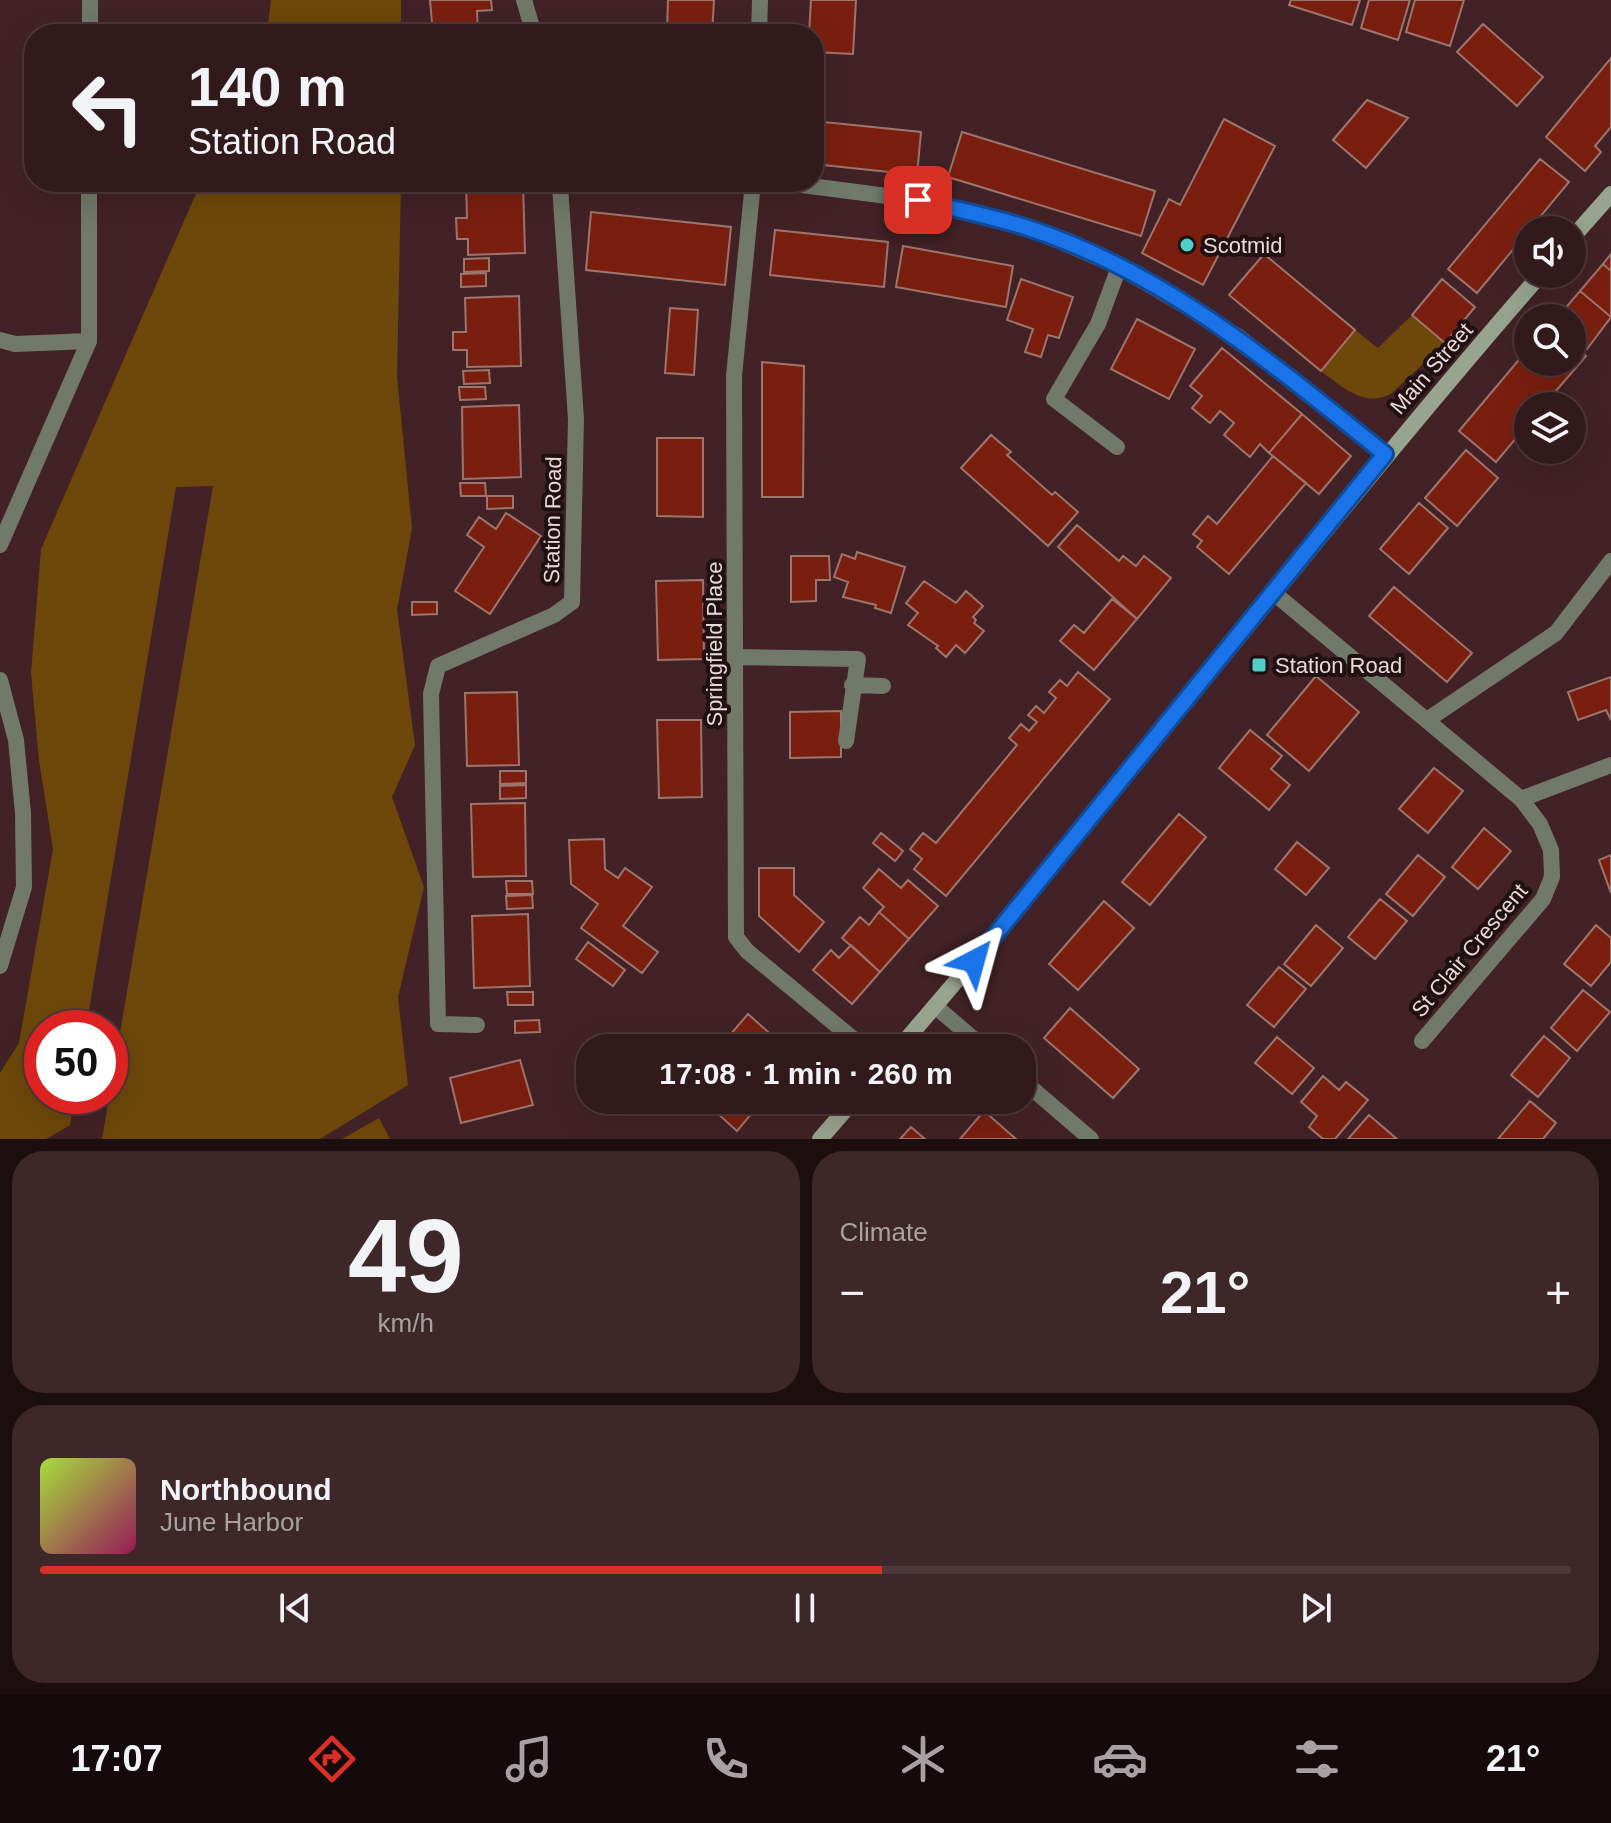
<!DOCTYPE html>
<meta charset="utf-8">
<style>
body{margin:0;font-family:Helvetica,sans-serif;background:#3d2729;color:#f1f3f6;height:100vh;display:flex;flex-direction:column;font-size:30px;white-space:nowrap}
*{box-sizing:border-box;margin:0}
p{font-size:26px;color:#a8a1a3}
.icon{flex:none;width:44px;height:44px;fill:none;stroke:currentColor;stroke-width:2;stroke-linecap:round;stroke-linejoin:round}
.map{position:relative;height:1139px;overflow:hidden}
.side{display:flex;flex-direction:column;gap:12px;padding:12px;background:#1c0e0f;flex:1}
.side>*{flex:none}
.banner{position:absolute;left:24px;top:24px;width:800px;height:168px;border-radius:32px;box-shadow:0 8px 32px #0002,0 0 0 2px #4d383b;background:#321a1c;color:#f1f3f6;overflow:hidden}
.tools{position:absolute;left:1514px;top:216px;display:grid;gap:16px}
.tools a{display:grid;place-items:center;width:72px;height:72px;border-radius:50%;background:#321a1c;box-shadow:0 8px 32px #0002,0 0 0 2px #4d383b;font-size:40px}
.speed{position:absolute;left:24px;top:1010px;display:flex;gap:16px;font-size:40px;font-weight:700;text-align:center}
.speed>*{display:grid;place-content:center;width:104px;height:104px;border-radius:50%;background:#321a1c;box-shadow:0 8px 32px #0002,0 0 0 2px #4d383b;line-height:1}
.speed .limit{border:12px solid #d22;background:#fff;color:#111}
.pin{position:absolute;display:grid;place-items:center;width:68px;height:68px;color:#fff;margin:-34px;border-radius:16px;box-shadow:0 4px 12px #0006}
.me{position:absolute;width:88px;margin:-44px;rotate:39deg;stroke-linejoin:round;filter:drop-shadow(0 0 6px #0008)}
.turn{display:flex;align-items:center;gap:28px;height:168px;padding:0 32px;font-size:36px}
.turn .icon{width:104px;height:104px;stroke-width:2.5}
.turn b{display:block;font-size:56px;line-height:68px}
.big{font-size:60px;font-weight:600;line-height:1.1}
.side .widget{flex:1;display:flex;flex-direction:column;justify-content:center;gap:12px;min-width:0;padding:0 28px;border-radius:32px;background:#3d2729}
.side .dial{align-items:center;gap:0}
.dial b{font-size:104px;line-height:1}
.song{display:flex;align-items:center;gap:24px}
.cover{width:96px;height:96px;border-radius:12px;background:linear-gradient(135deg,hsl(80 70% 55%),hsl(330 70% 35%))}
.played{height:8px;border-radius:4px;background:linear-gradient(90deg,#d93025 55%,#4d383b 55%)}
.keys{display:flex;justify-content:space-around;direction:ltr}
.heat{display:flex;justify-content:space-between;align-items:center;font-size:44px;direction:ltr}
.side .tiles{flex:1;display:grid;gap:12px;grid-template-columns:1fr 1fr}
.widget:last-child{grid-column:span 2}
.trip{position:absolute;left:576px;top:1034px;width:460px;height:80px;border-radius:32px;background:#321a1c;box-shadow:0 8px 32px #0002,0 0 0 2px #4d383b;font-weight:600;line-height:80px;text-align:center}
.menu{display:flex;height:128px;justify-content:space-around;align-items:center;background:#140a0b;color:#a8a1a3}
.menu .icon{width:56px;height:56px}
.menu .selected{color:#d93025}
.menu b{font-size:36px;color:#f1f3f6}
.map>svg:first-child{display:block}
.green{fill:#6e480a}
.building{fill:#7a1f10;stroke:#9c756d;stroke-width:2}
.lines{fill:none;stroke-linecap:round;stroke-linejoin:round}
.lane{stroke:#71796b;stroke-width:16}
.street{stroke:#71796b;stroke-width:16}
.secondary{stroke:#97a48e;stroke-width:16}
.route-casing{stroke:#114b97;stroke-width:20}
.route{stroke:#1a73e8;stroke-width:14}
.poi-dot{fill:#53cdc9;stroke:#1f1012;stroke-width:3}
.labels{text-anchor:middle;stroke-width:8;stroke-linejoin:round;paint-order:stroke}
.poi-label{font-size:22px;fill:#ecd6d8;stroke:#1f1012;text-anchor:start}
.street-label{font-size:22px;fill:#ecd6d8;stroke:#1f1012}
</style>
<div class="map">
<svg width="1611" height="1139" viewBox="0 0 1611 1139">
<rect width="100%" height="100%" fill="#422226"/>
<path class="green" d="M271 0H401V34H267Z
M201 182H401L397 377 412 528 397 610 415 745 392 797 424 887 398 997 408 1085 320 1139H102L213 486 176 487 86 1028H42V1096H75L70 1125 46 1139H0V1073L19 1043 53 849 39 760 31 673 41 549Z
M1412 315 1445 343 1392 393C1365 409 1341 386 1321 371L1355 330 1378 348Z
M379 1118 390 1139H342Z"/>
<path class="building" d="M430 0H491L492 10 477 11 478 34H433Z
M668 0H714L712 34 667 32Z
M811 0H856L853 54 814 52V34H809Z
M1291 0H1360L1352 25 1289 5Z
M1369 0H1410L1398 40 1361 28Z
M1415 0H1464L1450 46 1406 32Z
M1483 24 1543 77 1517 106 1457 52Z
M1611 58V127L1595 146 1601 152 1585 171 1546 137Z
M1367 100 1408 118 1366 168 1333 140Z
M1224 119 1275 146 1203 285 1142 253 1169 199 1180 205Z
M814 121 921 132 917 175 814 164Z
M962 132 1155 191 1141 236 948 177Z
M1540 159 1569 182 1477 293 1448 269Z
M466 182H523L525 253 468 255V239H457L456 218H467Z
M591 212 731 227 725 285 586 270Z
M775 230 888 242 884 287 770 275Z
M903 246 1013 266 1006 307 896 287Z
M1264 254 1355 330 1321 371 1229 295Z
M1611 254V271L1603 264Z
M489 258V271L464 272V259Z
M1603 264 1611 271V317L1580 291Z
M486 273V286L461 287V274Z
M1021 279 1073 297 1059 338 1048 335 1041 357 1025 352 1033 329 1007 320Z
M1442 279 1475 307 1445 343 1412 315Z
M1580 291 1611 317 1587 349 1572 336V318H1557Z
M519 296 521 366 467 367V350H453V332H466L465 298Z
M670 308 698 310 694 375 665 373Z
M1137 319 1195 349 1169 399 1111 369Z
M1572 344 1586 356 1543 406H1528V424L1496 462 1459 431 1528 349V362H1572Z
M1222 348 1302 414 1269 453 1260 444 1250 457 1224 435 1234 423 1220 411 1210 423 1192 408 1202 396 1190 386Z
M762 362 804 366 803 497H762Z
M489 370 490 383 464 384 463 371Z
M459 387H485L486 399 460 400Z
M519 405 521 477 463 479 462 407Z
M1302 414 1351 456 1319 494 1269 453Z
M991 435 1011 452 1007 455 1052 495 1055 492 1078 512 1048 546 961 468Z
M657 438H703V517L657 516Z
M1466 450 1498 478 1457 526 1425 498Z
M1273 456 1306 483 1229 574 1197 547 1202 541 1193 534 1208 516 1217 524Z
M460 483H485L486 496H461Z
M487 496H513V508L487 509Z
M1419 503 1448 528 1409 574 1380 549Z
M506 513 541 536 490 614 455 591 484 547 467 535 479 517 496 529Z
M1077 525 1119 561 1123 556 1136 566 1144 556 1171 578 1137 619 1058 547Z
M857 552 905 567 891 613 875 608 876 605 843 597 848 582 834 577 842 554 855 559Z
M791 556H829L830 580H816V601L791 602Z
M703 580 704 659 658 660 656 581Z
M924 581 956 603 966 591 983 606 973 617 976 620 974 623 984 631 965 653 956 645 946 657 936 648 938 646 908 625 918 613 906 603Z
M1394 587 1472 653 1447 682 1369 616Z
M1112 599 1137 619 1094 670 1060 641 1074 625 1084 633Z
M412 602H437V614L412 615Z
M1078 672 1110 699 946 896 914 869 922 859 910 849 923 833 936 843 1017 745 1009 738 1021 724 1029 731 1037 722 1028 715 1036 706 1044 713 1056 698 1049 692 1060 680 1067 686Z
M1316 676 1359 712 1309 771 1267 735Z
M1611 677V720L1606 710 1578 720 1568 692Z
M517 692 519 765 467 766 465 693Z
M841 711V757L790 758V712Z
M657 720H701L702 797 659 798Z
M1250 730 1282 756 1271 769 1290 785 1269 810 1219 768Z
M1434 768 1463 791 1428 833 1399 809Z
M500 771H526V783L500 784Z
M526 785V798L500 799V786Z
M525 803 526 876 473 877 471 804Z
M1179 814 1206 837 1150 905 1122 882Z
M1484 828 1511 851 1478 889 1452 867Z
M881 833 903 851 895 861 873 843Z
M604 839 605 869 618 878 625 868 652 887 623 926 658 952 642 973 581 928 598 904 571 884 569 840Z
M1297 842 1329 868 1306 895 1275 869Z
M1418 855 1445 877 1413 916 1386 894Z
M1611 855V893L1599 860Z
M759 868H794V895L824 922 799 952 759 916Z
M879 869 901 888 908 880 938 906 909 939 879 912 884 907 863 888Z
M506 881H532L533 894H507Z
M532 895 533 908 507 909 506 896Z
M1380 899 1407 921 1375 959 1348 937Z
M1104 901 1134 928 1078 990 1049 964Z
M879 912 909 939 880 972 842 938 860 917 869 925Z
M528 914 530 986 474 988 472 916Z
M1316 925 1343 948 1311 986 1284 964Z
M1596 925 1611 938V962L1591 986 1564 964Z
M588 942 625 970 613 986 576 959Z
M851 945 880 972 852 1004 813 970 831 950 839 958Z
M1279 967 1306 989 1274 1027 1247 1005Z
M1583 990 1610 1012 1577 1051 1551 1028Z
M507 992H533V1005H508Z
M1070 1008 1139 1069 1113 1098 1044 1038Z
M748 1014 786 1048H745L730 1035Z
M539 1020 540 1032 515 1033V1021Z
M1544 1036 1570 1058 1538 1097 1511 1075Z
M1277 1037 1314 1068 1292 1094 1255 1063Z
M520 1060 533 1105 461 1123 450 1078Z
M1323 1076 1339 1090 1346 1082 1368 1100 1335 1139H1323L1309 1127 1317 1116 1301 1102Z
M707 1100H763L737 1131 705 1102Z
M1530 1101 1556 1123 1543 1139H1498Z
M984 1111 1016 1139H960Z
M1369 1115 1397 1139H1348Z
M911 1127 925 1139H900Z"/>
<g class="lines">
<path class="lane" d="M524 0 534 34
M0 545 89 341
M0 680 16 740 23 813 24 887 0 966
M1427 720 1556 633 1611 561"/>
<path class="street" d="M90 0V34
M759 34 760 0
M753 182 734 376 736 937 747 951 864 1048
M779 182 918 200 1027 227 1119 267 1239 337 1385 454
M0 340 15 344 89 341V182
M1117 447 1054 399 1098 324 1119 267
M1275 594 1521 799 1540 824 1551 850 1552 877 1543 899 1422 1041
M737 657 858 659 846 741
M852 685 883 686
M1521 799 1611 765
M935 1006 984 1048
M477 1025 438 1024 431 694 438 666 554 615 572 602 576 419 560 186 563 182
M1022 1080 1091 1139"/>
<path class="secondary" d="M1572 238 1611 194
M899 1048C1118 794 1321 527 1541 274
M820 1139 854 1100"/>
</g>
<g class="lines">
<defs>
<path id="route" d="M918 200C954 209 990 216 1025 227 1164 271 1274 365 1385 454L974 961"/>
</defs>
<use href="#route" class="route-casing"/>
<use href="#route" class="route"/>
</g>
<g class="poi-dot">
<circle cx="1187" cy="245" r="8"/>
<rect x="1251" y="657" width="16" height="16" rx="4"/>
</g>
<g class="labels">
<g class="poi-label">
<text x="1203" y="253">Scotmid</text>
<text x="1275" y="673">Station Road</text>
</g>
<g class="street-label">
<text transform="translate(1431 368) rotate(-49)" y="8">Main Street</text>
<text transform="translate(552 520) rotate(-89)" y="8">Station Road</text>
<text transform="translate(714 644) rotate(-90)" y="8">Springfield Place</text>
<text transform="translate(1469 950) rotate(-50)" y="8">St Clair Crescent</text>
</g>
</g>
</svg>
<div class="tools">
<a><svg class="icon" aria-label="sound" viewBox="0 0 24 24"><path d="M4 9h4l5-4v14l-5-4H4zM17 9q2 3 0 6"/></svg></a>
<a><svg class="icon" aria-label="search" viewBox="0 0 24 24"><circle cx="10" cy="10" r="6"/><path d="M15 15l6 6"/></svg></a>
<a><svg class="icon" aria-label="layers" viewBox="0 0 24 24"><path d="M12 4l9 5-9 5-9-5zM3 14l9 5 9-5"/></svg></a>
</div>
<div class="speed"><div class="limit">50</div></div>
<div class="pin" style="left:918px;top:200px;background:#d93025"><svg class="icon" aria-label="arrive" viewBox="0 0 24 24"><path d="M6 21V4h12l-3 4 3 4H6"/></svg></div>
<svg class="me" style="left:974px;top:961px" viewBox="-20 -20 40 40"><path d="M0-17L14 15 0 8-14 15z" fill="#1a73e8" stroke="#fff" stroke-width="4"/></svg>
<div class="trip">17:08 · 1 min · 260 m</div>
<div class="banner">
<div class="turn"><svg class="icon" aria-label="left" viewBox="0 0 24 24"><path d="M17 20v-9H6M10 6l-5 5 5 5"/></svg><div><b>140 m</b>Station Road</div></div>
</div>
</div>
<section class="side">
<div class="tiles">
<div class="widget dial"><b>49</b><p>km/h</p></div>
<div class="widget"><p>Climate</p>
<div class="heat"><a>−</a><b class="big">21°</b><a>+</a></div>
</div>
<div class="widget">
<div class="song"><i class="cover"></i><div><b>Northbound</b><p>June Harbor</p></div></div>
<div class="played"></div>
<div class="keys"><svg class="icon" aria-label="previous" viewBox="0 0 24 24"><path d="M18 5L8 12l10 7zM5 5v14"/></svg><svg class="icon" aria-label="pause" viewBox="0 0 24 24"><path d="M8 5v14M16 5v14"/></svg><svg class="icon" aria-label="next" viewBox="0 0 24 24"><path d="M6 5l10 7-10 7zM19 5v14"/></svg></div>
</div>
</div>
</section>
<nav class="menu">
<b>17:07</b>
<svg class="icon selected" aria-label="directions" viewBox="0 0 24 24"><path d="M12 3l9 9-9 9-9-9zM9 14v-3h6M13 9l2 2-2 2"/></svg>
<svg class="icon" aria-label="music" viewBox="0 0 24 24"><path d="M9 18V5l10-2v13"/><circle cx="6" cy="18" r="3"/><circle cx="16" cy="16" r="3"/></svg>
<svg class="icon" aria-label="phone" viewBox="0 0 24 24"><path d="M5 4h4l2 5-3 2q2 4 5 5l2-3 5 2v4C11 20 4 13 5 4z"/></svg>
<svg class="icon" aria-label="climate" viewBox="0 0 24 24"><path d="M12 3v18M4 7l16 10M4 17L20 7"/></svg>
<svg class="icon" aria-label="car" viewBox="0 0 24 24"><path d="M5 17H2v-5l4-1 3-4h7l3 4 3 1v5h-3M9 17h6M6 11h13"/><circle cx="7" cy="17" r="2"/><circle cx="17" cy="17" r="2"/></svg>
<svg class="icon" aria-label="filters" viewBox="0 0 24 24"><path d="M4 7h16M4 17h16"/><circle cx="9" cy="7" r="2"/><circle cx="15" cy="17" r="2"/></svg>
<b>21°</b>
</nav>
